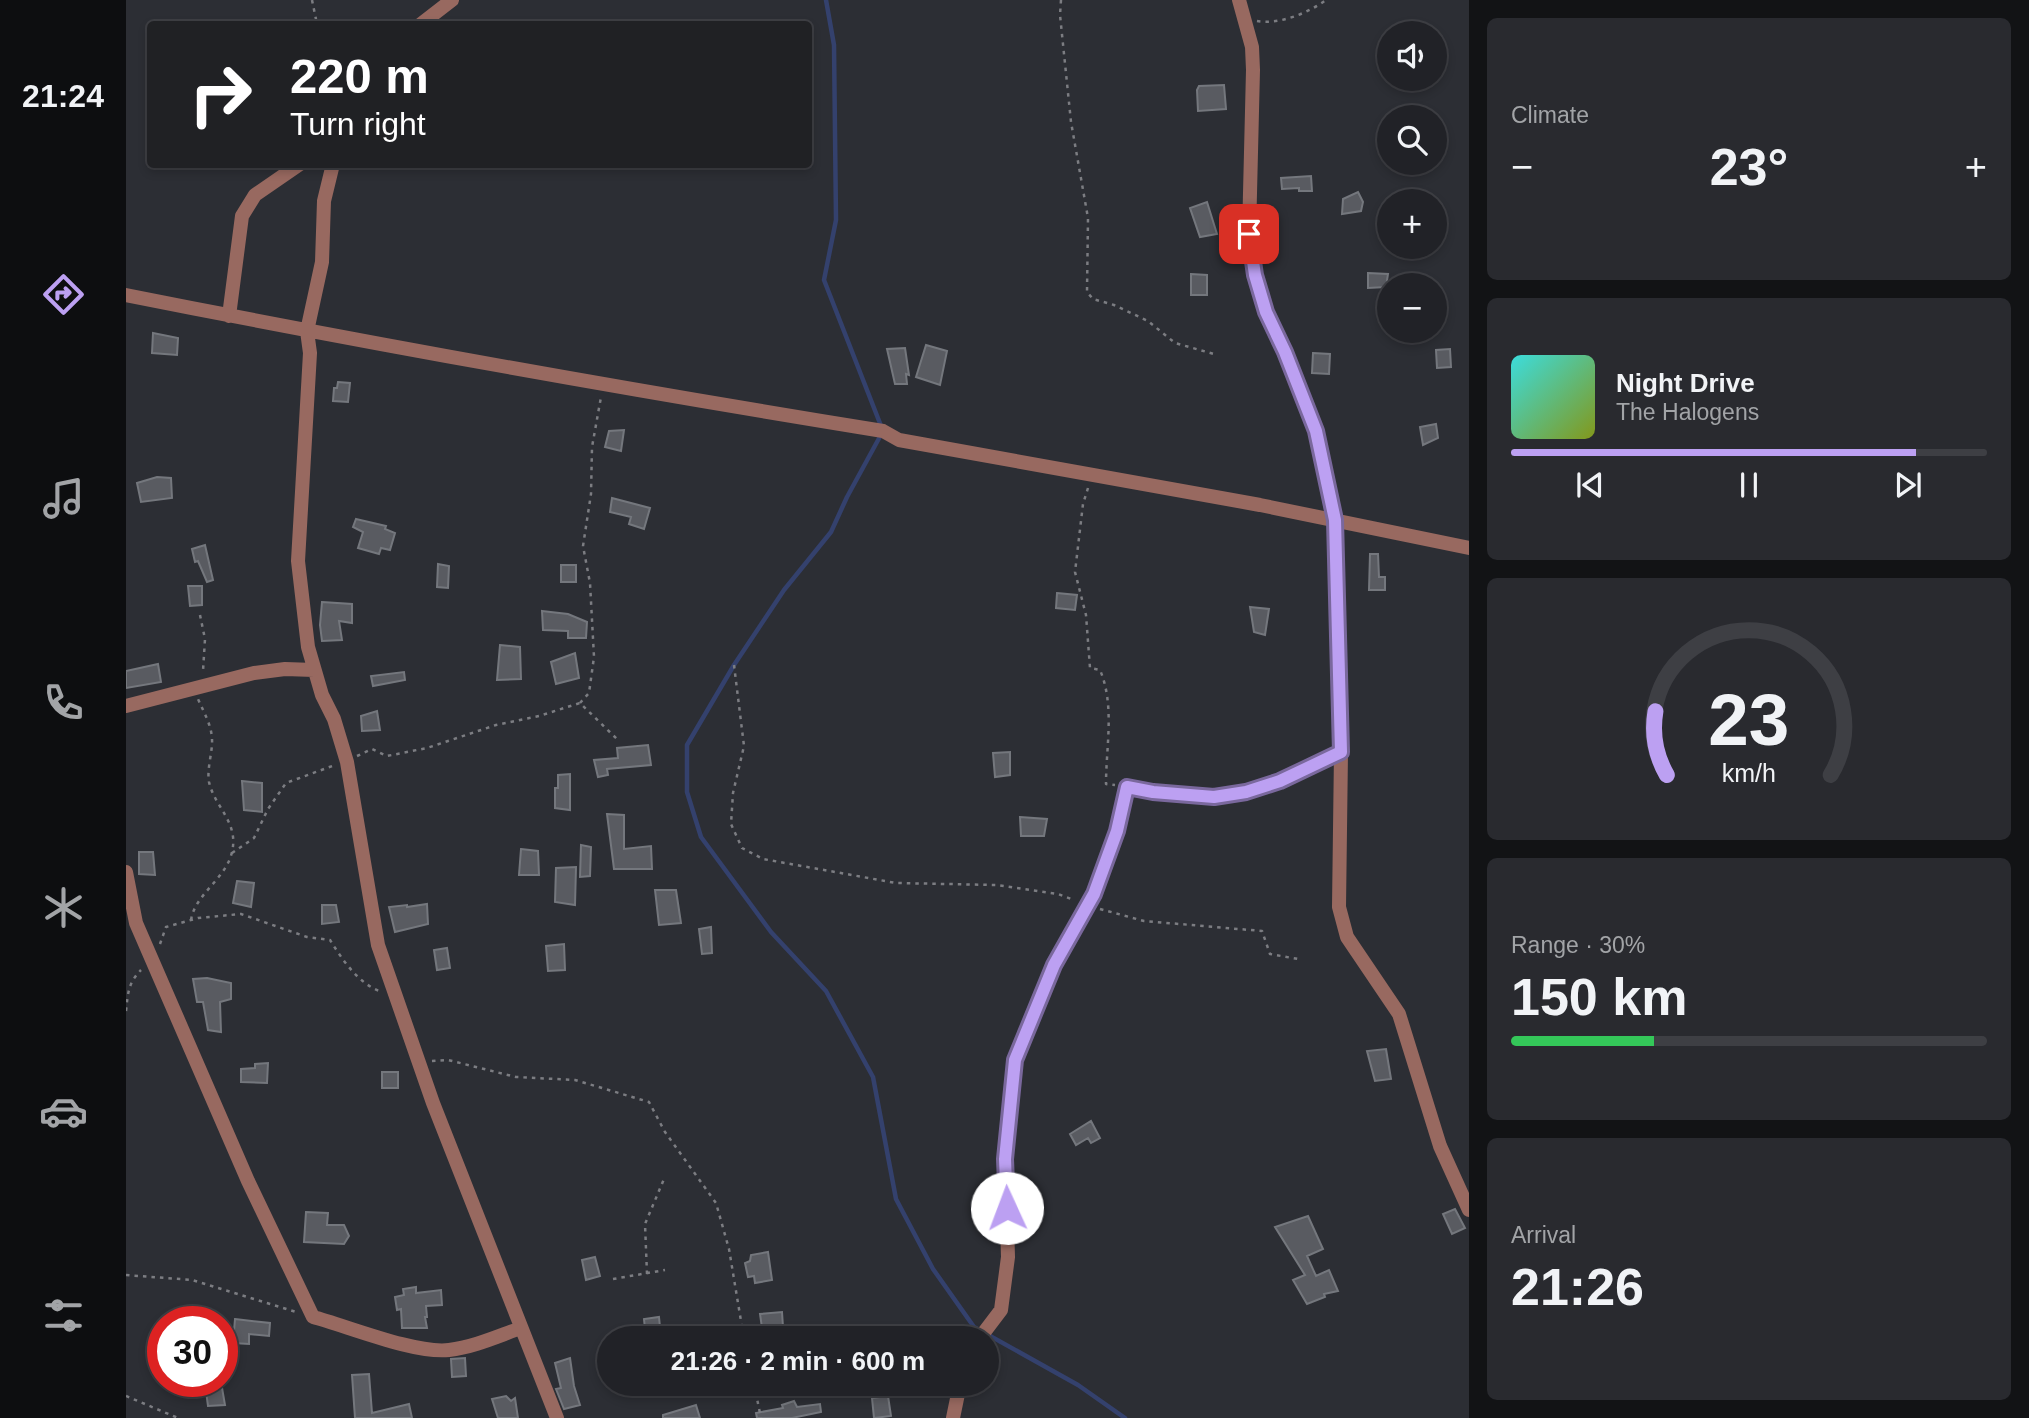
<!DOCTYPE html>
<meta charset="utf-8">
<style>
body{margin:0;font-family:Helvetica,sans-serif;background:#292a2f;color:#f1f3f6;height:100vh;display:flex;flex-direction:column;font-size:26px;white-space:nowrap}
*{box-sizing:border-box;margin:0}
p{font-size:23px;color:#a2a4a7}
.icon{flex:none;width:38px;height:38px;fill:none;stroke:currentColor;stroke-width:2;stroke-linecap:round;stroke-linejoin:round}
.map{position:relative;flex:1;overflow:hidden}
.sheet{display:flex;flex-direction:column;gap:18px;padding:18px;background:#121315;width:560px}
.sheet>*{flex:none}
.hud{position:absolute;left:21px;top:21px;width:665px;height:147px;border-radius:7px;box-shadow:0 4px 10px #0003,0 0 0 2px #3e3f44;background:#202124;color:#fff;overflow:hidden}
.buttons{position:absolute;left:1251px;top:21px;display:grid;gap:14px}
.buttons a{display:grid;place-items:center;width:70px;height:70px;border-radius:50%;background:#212227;box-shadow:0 4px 10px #0003,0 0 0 2px #3e3f44;font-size:35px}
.speed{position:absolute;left:21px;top:1306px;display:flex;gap:14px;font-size:35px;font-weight:700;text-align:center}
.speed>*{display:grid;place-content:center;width:91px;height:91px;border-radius:50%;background:#212227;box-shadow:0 4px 10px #0003,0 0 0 2px #3e3f44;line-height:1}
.speed .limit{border:10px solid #d22;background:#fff;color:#111}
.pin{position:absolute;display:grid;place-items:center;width:60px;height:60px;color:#fff;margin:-30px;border-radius:14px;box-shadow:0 4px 10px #0006}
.me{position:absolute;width:77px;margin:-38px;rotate:358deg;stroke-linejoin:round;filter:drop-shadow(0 0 5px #0008)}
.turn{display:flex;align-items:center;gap:24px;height:147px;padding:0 28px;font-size:32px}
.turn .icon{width:91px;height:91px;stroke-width:2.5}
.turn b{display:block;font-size:49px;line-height:60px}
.big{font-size:52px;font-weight:600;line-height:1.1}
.sheet .widget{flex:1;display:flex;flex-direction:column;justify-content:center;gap:10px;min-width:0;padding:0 24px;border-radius:10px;background:#292a2f}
.sheet .dial{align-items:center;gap:0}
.dial svg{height:182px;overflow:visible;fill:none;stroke:#3e3f44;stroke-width:7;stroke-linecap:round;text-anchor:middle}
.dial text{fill:#f1f3f6;stroke:none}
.song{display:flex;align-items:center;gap:21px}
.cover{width:84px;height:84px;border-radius:10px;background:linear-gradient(135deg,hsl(180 70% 55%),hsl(70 70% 35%))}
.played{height:7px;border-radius:4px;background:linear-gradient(90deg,#bca0f2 85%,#3e3f44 85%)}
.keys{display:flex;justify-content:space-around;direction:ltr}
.heat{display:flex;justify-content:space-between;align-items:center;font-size:38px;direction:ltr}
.charge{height:10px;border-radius:5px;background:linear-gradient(90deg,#34c759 30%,#3e3f44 0)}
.trip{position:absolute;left:471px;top:1326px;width:402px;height:70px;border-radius:35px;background:#212227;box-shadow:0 4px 10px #0003,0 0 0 2px #3e3f44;font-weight:600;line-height:70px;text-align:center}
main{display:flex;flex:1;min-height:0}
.tabs{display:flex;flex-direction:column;width:126px;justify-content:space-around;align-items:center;background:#0d0e10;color:#a2a4a7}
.tabs .icon{width:49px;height:49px}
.tabs .active{color:#bca0f2}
.tabs b{font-size:32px;color:#f1f3f6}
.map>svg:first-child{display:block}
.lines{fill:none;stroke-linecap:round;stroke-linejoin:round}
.stream{stroke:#34416d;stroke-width:4.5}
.building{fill:#595b61;stroke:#74777d;stroke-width:2}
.path{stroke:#7c7d82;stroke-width:2.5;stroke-dasharray:3.5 5;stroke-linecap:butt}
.minor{stroke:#986960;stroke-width:14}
.route-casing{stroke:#7a689d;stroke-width:18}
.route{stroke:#bca0f2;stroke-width:12}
</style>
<main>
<nav class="tabs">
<b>21:24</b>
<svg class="icon active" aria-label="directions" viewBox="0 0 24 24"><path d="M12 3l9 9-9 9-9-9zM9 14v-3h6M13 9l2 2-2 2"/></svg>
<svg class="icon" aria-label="music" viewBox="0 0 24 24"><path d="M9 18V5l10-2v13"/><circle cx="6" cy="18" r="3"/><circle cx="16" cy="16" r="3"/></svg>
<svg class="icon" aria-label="phone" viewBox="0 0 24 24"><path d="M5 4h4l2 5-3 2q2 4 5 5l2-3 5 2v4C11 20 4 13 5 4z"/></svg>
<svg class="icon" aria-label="climate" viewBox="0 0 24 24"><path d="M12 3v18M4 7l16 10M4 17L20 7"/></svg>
<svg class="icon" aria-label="car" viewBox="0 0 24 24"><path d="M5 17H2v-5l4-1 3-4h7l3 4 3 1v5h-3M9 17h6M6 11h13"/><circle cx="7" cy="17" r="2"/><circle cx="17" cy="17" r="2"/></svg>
<svg class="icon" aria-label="filters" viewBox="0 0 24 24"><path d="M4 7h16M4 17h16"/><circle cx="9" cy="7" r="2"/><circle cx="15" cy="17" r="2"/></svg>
</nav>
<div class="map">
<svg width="1343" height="1418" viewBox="0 0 1343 1418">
<rect width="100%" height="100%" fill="#2c2e34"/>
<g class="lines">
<path class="stream" d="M700 0 708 45 710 220 698 280 757 431 721 497 705 532 658 590 608 665 561 745V792L575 837 645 932 700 991 747 1077 770 1199 807 1269 848 1327 952 1385 999 1418"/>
</g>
<path class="building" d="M1098 85 1100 109 1072 111 1071 90 1073 86Z
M1185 176 1186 191H1173V188L1156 189 1155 178Z
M1232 192 1237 202 1235 211 1216 214 1217 199Z
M1081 202 1091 234 1074 237 1064 208Z
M1242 273 1262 274 1260 287 1242 288Z
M1065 274 1081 275V295H1065Z
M27 333 52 338 51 355 26 353Z
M800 345 821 351 814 385 790 377Z
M779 348 783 375 780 374 781 384H769L761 349Z
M1324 349 1325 367 1311 368 1310 350Z
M1187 353 1204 354 1203 374 1186 373Z
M212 382 224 383 222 402 207 401 208 388H211Z
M1310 424 1312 438 1297 445 1294 427Z
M498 430 495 451 479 447 483 431Z
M31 477 45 478 46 498 15 502 11 483Z
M486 498 524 508 518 529 503 524 505 517 484 512Z
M230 519 260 526 259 529 269 533 264 550 255 548 253 554 232 548 237 532 227 527Z
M79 545 87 580 81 582 72 561 69 562 66 549Z
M1244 554H1252L1253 577H1259V590H1243Z
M312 564 323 566 322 588 311 587Z
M435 565H450V582H435Z
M62 586H76V605L64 606Z
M931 593 951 595 949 610 930 608Z
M196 602 226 604V623L213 621 216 640 196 641 194 625Z
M1124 607 1143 609 1139 635 1128 632Z
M416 611 442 614 461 622 460 638H442V631L417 630Z
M374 645 394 647 395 679 371 680Z
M449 653 453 678 430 684 425 662Z
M32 664 35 682 0 688V671Z
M278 672 279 680 247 686 245 676Z
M251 711 254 730 236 731 235 716Z
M522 745 525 765 481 769 482 775 472 777 468 760 492 758 491 748Z
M884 752V775L869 777 867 753Z
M444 774V810L429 808V788H432V775Z
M116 781 136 783V812L118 810Z
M481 814 498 815V849L525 846 526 869H488Z
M894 817 921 819 918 836H895Z
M455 845 465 847 464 876 454 877Z
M395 849 412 851 413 875H393Z
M13 852H27L29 875 13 874Z
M450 867 449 905 429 902 430 868Z
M111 881 128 883 125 907 107 903Z
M529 890H550L555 923 533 925Z
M301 904 302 924 269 932 263 907 281 905V907Z
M196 905H210L213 922 196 924Z
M585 927 586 953 576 954 573 929Z
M438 944 439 970 422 971 420 946Z
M321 948 324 968 311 970 308 950Z
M81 978 105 983V999L94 1002 95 1032 82 1030 77 1002H71L67 979Z
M1260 1049 1265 1079 1249 1081 1241 1051Z
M142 1063 141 1083 115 1082V1069L129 1068V1064Z
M256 1072H272V1088H256Z
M965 1121 974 1138 965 1143 962 1138 950 1145 944 1134Z
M1329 1209 1339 1228 1326 1234 1317 1214Z
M180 1212 202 1213 201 1225H218L223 1236 218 1244 178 1242Z
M1182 1216 1197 1249 1181 1256 1190 1276 1203 1270 1212 1291 1198 1294 1199 1297 1181 1304 1167 1280 1179 1275 1149 1227Z
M642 1252 646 1280 629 1283 628 1276 622 1277 619 1263 624 1261 625 1255Z
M469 1257 474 1276 460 1280 456 1260Z
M290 1287V1293L315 1290 316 1305 300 1306 301 1317H299L301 1328H276L275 1309 271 1310 269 1297 278 1295 277 1289Z
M656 1312 657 1327 636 1328 634 1314Z
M533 1317 535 1337 520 1339 518 1319Z
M109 1319 144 1323 143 1336 123 1334V1344L107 1343Z
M339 1358 340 1376 326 1377 325 1359Z
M444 1358 448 1386 454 1405 438 1409 430 1389 435 1388 429 1363Z
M243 1374 246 1413 283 1404 286 1418H229L226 1375Z
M95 1382 99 1405 82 1406 79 1384Z
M380 1396 385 1401 389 1398 392 1418H372L366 1399Z
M762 1396 765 1416 748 1418 746 1398Z
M668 1401 671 1407 694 1404 695 1412 666 1418H631L630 1413 657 1408 656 1405Z
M570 1405 574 1418H537V1415Z"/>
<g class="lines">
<path class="path" d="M186 0 191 24
M935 0 934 15 945 122 962 218 961 292 967 299 988 305 1022 321 1049 343 1088 354
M1131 21C1153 25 1182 13 1200 0
M962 488 957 504 949 572 960 615 964 668 974 670C989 705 980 747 980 784L989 785
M74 615 79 639 77 671
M608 665 618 746 607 793 605 824 616 848 637 859 770 883 871 885 932 894 948 900
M454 703 463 693 468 657 464 583 457 546 465 494 466 447 475 397
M231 756 246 749 261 756 301 748 370 725 413 716 454 703 493 741
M106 853 128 838 142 809 160 783 209 765
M974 909 1018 921 1136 931 1144 954 1172 959
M65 920C69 894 100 879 106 852 113 822 89 808 83 782 81 771 85 757 86 745 87 727 79 715 72 699
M34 944 40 927 72 918 115 914 181 937 204 940C216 959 231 982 253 991
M0 1011C2 993 2 983 15 970
M306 1061 322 1060 390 1077 449 1080 523 1102 539 1132 590 1203 603 1249 618 1339
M521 1274 519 1224 538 1179
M0 1275 66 1280 170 1312
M487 1279 539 1270
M628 1384 635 1418
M0 1396 52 1418"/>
<path class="minor" d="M295 24 326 0
M207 164 198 201 196 262 181 331 184 353 172 561 182 647 196 695 208 719 221 762 252 945 307 1103 431 1418
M0 295C251 345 504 390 757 431L773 440 1134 505 1343 548
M103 316 116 216 129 195 174 164
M0 706 128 673 159 669 188 670
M1215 752 1213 907 1221 937 1273 1014 1314 1146 1343 1210
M0 872 10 923 122 1181 187 1317C221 1326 289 1354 323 1350 348 1347 372 1336 395 1328
M853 1339 875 1310 882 1257 879 1159 889 1060 928 965 968 894 991 831 1001 787 1027 792 1088 797 1120 791 1154 781 1215 752 1209 520 1190 431 1159 352 1140 312 1129 275 1123 234 1127 70 1126 47 1113 0
M827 1418 834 1384"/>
</g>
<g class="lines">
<defs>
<path id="route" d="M881 1208 879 1159 889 1060 928 965 968 894 991 831 1001 787 1027 792 1088 797 1120 792 1154 781 1215 752 1209 520 1190 431 1159 352 1140 312 1129 275 1123 234"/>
</defs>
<use href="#route" class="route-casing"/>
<use href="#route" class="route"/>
</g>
</svg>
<div class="buttons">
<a><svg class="icon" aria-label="sound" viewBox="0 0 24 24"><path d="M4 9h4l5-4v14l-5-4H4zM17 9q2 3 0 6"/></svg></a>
<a><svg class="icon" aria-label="search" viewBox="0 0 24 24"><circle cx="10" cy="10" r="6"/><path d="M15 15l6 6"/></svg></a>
<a>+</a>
<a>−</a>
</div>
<div class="speed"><div class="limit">30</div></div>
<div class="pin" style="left:1123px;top:234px;background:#d93025"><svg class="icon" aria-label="arrive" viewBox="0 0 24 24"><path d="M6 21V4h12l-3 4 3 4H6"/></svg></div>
<svg class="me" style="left:881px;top:1208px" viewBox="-20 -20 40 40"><circle r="19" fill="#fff"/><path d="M0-13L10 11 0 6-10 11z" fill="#bca0f2"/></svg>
<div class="trip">21:26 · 2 min · 600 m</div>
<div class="hud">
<div class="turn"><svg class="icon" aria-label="right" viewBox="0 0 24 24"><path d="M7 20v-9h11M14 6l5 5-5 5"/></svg><div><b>220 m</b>Turn right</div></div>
</div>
</div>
<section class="sheet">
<div class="widget"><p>Climate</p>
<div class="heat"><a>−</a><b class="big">23°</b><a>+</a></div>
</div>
<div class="widget">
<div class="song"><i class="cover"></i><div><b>Night Drive</b><p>The Halogens</p></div></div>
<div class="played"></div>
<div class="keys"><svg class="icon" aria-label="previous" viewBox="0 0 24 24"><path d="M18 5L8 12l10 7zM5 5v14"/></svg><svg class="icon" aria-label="pause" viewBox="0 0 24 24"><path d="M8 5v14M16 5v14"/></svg><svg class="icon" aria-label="next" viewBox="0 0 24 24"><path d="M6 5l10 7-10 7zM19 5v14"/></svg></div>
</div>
<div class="widget dial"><svg viewBox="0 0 100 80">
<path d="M14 69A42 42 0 1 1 86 69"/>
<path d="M14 69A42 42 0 0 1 9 41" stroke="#bca0f2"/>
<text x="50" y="56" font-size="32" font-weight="700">23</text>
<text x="50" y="72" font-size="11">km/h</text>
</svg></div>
<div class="widget"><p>Range · 30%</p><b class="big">150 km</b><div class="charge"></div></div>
<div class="widget"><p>Arrival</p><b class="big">21:26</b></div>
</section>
</main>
